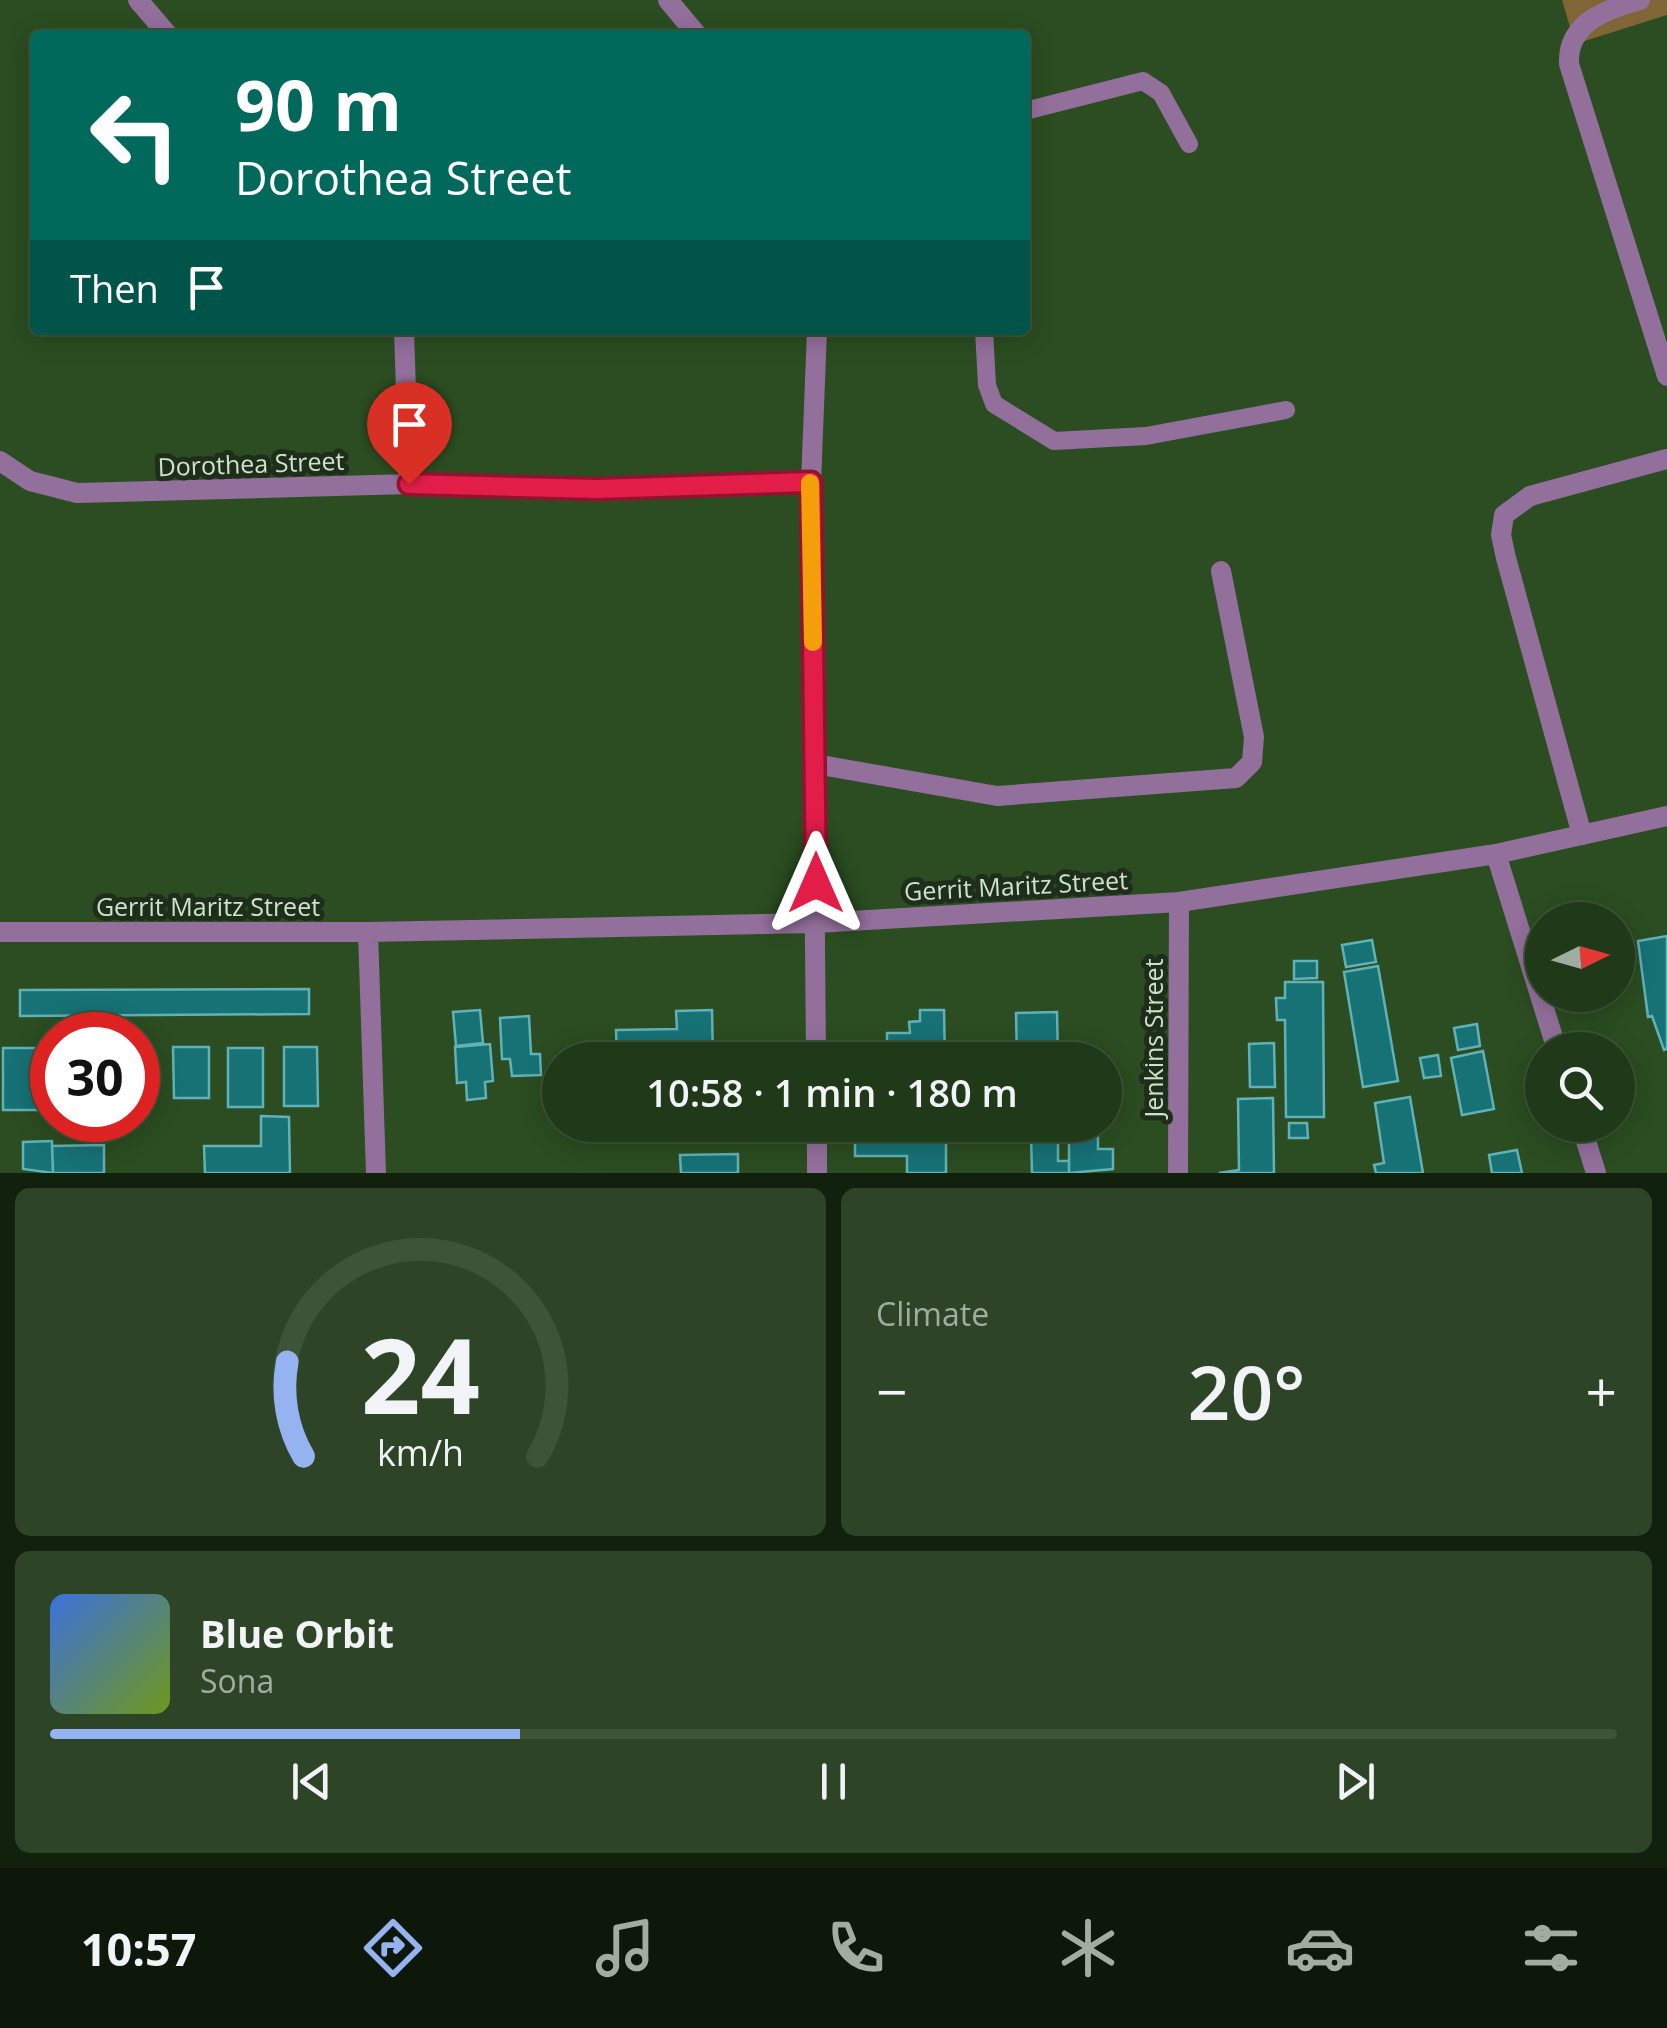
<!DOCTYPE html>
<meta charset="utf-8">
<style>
body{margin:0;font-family:"Open Sans",sans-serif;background:#2d4526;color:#f1f3f6;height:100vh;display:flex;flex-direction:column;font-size:38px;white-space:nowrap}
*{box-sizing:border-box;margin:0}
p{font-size:32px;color:#a2ada2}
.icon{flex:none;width:55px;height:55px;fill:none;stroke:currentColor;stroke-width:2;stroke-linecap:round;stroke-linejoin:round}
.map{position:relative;height:1173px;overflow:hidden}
.side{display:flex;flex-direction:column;gap:15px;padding:15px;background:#12200e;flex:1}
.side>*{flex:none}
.guide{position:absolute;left:30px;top:30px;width:1000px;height:305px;border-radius:10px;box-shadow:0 5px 25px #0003,0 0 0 2px #3d5438;background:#00695c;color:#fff;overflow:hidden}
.needle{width:65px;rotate:85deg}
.tools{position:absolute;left:1525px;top:902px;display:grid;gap:20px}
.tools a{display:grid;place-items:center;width:110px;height:110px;border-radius:50%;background:#203a19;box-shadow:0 5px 25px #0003,0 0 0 2px #3d5438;font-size:50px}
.speed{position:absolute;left:30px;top:1012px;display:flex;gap:20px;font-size:50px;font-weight:700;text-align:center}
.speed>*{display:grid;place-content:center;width:130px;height:130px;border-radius:50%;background:#203a19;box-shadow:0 5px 25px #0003,0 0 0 2px #3d5438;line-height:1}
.speed .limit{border:15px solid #d22;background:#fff;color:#111}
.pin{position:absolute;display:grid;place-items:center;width:85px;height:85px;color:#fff;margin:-102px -42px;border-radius:50% 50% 50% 0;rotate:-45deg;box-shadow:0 0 10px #0007}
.pin .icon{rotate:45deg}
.me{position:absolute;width:110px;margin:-55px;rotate:0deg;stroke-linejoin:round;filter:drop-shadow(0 0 8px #0008)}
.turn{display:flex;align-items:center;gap:35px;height:210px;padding:0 40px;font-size:45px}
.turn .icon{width:130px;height:130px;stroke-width:2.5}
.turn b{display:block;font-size:70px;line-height:85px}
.then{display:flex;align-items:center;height:95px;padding:0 40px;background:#0003;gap:20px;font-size:38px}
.big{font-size:75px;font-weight:600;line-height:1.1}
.side .tile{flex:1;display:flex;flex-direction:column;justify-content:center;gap:15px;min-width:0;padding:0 35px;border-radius:15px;background:#2d4526}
.side .dial{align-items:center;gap:0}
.dial svg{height:260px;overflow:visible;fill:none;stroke:#3d5438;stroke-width:7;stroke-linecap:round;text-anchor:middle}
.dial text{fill:#f1f3f6;stroke:none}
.song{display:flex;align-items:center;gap:30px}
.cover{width:120px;height:120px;border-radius:15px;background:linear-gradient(135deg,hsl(220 70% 55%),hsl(80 70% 35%))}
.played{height:10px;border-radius:5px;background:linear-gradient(90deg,#95b2f1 30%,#3d5438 30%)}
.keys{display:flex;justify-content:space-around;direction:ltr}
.heat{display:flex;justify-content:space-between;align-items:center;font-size:55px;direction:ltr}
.side .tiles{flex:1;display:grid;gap:15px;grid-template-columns:1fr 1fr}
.tile:last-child{grid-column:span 2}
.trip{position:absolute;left:542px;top:1042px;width:580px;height:100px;border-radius:50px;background:#203a19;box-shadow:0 5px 25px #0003,0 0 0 2px #3d5438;font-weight:600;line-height:100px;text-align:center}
.dock{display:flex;height:160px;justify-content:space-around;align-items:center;background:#0d170a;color:#a2ada2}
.dock .icon{width:70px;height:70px}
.dock .active{color:#95b2f1}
.dock b{font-size:45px;color:#f1f3f6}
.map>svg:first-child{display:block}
.green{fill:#806537}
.building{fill:#177276;stroke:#61b2b6;stroke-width:2.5}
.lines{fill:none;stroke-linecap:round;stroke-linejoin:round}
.lane{stroke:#93709c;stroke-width:18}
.street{stroke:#93709c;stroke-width:20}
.route-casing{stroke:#92132f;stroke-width:25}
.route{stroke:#e11d48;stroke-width:18}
.slow{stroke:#f59e0b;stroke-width:18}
.labels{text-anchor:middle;stroke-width:10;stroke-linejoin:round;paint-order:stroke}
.street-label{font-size:25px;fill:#cee2c9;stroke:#1f2e1b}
</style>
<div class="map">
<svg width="1667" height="1173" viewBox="0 0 1667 1173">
<rect width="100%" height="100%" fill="#2b4d21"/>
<path class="green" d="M1562 0H1667V15L1575 44Z"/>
<path class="building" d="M1667 936V1049L1664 1050 1652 1016 1648 1017 1638 941Z
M1372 940 1376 962 1346 967 1342 945Z
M1294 961H1317V978L1294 979Z
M1378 966 1398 1081 1363 1087 1344 972Z
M1285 982H1323L1324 1117H1286L1285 1020H1277L1276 998H1285Z
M309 989V1014L20 1016V990Z
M480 1010 483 1043 456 1046 453 1012Z
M712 1010 713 1060H617L616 1030 677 1029 676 1011Z
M920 1010H944L945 1060H887V1033H910L909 1022 920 1021Z
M1057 1012 1058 1060H1017L1016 1013Z
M529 1016 531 1054H540L541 1075 512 1076 510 1059H502L500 1018Z
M1477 1024 1480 1046 1458 1050 1454 1028Z
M1274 1043 1275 1087H1250L1249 1044Z
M490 1044 493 1081 485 1082 486 1098 467 1100 466 1082 457 1083 455 1047Z
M173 1047H209V1098H174Z
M284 1047H317L318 1106H284Z
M3 1048H47V1110H3Z
M138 1048H151V1108H138Z
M228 1048H263V1107H228Z
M1483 1051 1494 1109 1462 1115 1451 1058Z
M1438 1055 1441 1076 1424 1078 1420 1058Z
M1410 1097 1423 1173H1376L1374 1165 1384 1163 1375 1103Z
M1273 1098 1274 1173H1219L1239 1170 1238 1099Z
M261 1116 289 1117 290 1173H205L204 1146H261Z
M1289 1123H1307L1308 1138H1289Z
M946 1126V1173H907V1156H855V1128Z
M1031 1137H1058V1161H1069V1173H1032Z
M1069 1137H1098V1149H1113V1169L1069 1173Z
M52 1141 53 1173 23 1169V1142Z
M104 1145V1173H53L52 1146Z
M1517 1150 1522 1173H1492L1489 1155Z
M738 1154V1173H681L680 1155Z"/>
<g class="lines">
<path class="lane" d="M1025 111 1143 81 1161 93 1189 144
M984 330 987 385 994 404 1054 441 1146 436 1286 410"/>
<path class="street" d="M138 0 168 35
M668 0 697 35
M1640 0C1606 9 1567 23 1569 64L1667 376
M404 330 409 484
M0 461 30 481 77 493 409 484 597 489 811 483
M815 764 997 796 1236 778 1252 762 1254 737 1221 571
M1582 835 1506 558 1501 535 1504 515 1530 496 1667 459
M1496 854 1557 1050
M0 932H368L816 923 1179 902 1496 854 1667 816
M368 932 376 1173
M816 1060 811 483 817 330
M817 1125V1173
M1581 1125 1596 1173
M1178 1173 1179 902"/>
</g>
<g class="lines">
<defs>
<path id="route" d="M409 484 597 489 811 482 816 883"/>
</defs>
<use href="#route" class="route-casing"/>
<use href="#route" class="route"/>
<path class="slow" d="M810 483 813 642"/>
</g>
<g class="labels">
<g class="street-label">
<text transform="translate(251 464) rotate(-2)" y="9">Dorothea Street</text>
<text transform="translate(1016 886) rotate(-3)" y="9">Gerrit Maritz Street</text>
<text x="208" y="916">Gerrit Maritz Street</text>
<text transform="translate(1154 1038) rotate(-90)" y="9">Jenkins Street</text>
</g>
</g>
</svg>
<div class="tools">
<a><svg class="needle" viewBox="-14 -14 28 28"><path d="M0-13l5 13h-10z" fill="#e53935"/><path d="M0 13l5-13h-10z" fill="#a2ada2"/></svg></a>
<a><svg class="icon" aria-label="search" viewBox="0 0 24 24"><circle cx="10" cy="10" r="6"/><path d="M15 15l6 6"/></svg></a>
</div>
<div class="speed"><div class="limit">30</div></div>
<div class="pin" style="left:409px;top:484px;background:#d93025"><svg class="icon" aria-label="arrive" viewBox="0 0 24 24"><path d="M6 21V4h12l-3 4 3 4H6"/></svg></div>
<svg class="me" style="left:816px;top:883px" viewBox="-20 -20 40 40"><path d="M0-17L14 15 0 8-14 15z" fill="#e11d48" stroke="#fff" stroke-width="4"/></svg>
<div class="trip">10:58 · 1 min · 180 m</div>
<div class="guide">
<div class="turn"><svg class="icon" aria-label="left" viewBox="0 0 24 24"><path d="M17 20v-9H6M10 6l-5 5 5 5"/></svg><div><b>90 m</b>Dorothea Street</div></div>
<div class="then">Then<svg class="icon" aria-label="arrive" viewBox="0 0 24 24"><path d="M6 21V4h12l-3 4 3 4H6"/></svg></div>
</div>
</div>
<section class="side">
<div class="tiles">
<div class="tile dial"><svg viewBox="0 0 100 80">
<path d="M14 69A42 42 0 1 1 86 69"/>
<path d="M14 69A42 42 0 0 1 9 40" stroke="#95b2f1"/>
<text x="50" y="56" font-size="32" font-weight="700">24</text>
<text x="50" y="72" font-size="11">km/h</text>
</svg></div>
<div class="tile"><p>Climate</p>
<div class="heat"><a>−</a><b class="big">20°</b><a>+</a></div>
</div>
<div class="tile">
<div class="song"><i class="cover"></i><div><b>Blue Orbit</b><p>Sona</p></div></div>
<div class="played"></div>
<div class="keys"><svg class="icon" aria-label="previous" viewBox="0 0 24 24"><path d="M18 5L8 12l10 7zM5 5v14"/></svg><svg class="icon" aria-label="pause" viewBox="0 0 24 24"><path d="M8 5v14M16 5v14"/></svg><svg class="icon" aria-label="next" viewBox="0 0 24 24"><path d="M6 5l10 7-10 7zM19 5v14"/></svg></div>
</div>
</div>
</section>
<nav class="dock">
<b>10:57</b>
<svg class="icon active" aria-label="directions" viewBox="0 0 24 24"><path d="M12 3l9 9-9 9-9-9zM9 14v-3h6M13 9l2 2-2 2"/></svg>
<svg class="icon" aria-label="music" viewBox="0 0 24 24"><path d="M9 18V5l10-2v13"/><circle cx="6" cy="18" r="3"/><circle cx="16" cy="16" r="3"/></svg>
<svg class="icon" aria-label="phone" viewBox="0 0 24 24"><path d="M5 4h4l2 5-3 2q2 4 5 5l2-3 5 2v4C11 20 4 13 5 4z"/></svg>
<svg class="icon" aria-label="climate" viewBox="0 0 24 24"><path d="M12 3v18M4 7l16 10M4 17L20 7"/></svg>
<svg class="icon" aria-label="car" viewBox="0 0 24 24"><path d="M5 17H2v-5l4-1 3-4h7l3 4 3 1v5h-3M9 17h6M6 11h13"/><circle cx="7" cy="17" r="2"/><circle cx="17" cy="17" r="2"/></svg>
<svg class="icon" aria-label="filters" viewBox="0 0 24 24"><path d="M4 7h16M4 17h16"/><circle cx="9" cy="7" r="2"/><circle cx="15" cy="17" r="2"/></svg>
</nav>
